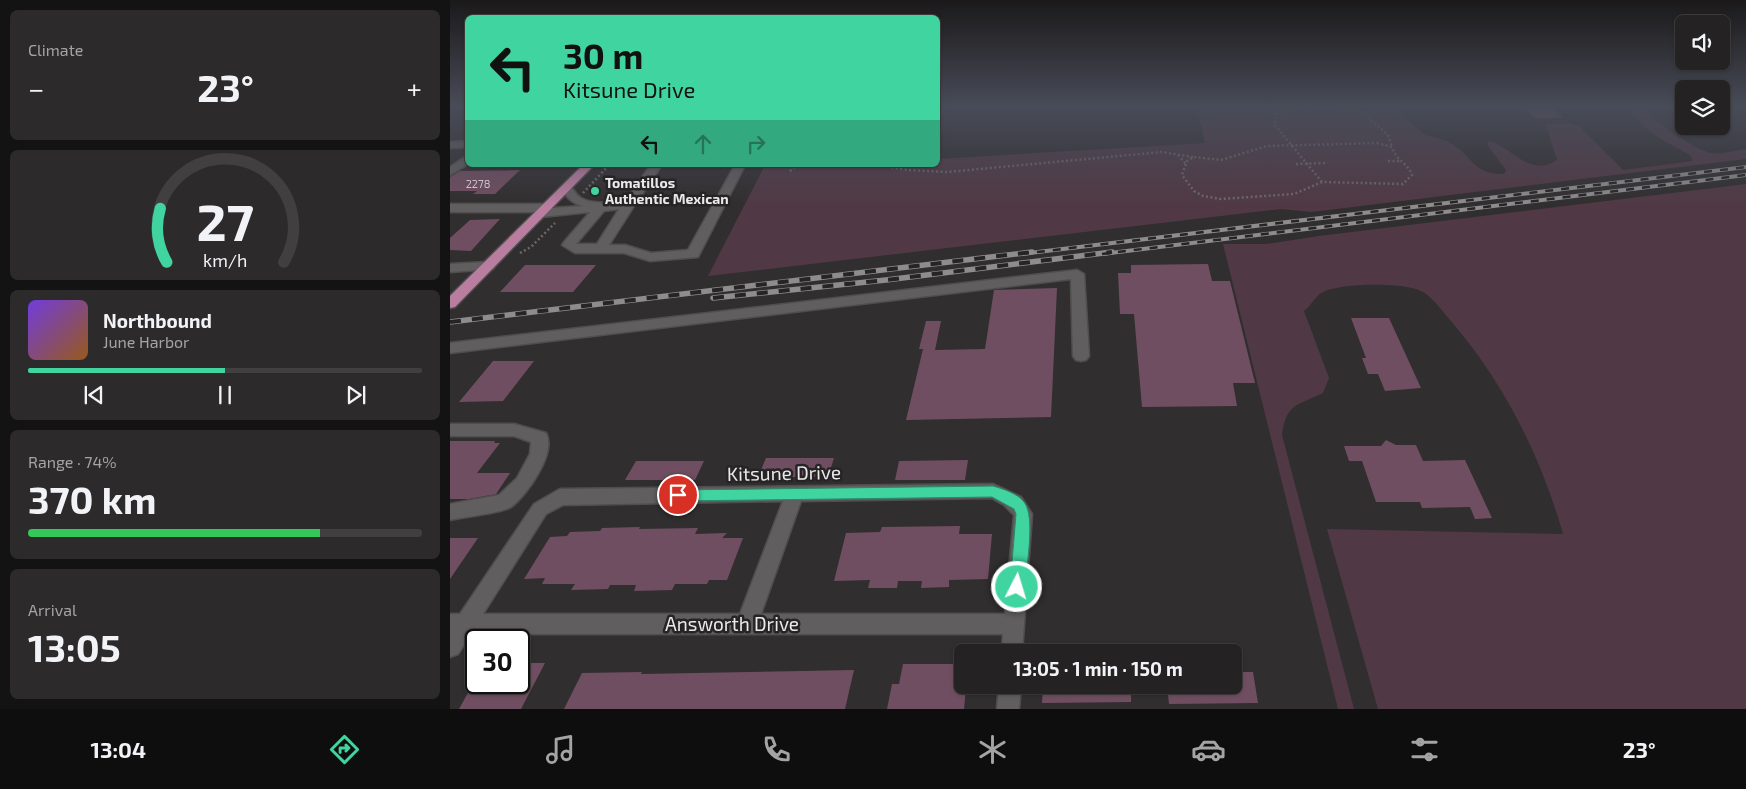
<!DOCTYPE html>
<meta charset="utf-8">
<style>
body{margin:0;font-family:"Exo 2",sans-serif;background:#2d2a2b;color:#f1f3f6;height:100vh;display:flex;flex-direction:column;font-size:19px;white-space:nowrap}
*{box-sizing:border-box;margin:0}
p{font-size:16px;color:#a3a4a6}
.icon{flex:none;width:28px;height:28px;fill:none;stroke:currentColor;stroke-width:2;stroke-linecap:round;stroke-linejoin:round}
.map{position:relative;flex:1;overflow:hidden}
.details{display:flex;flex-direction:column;gap:10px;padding:10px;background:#141313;width:450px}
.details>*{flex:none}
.guide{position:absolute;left:15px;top:15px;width:475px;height:152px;border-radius:8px;box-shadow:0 1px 4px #0004,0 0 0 1px #423f41;background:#40d4a1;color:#111;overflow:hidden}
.fabs{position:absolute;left:1225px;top:15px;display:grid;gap:10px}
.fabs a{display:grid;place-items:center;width:55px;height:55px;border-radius:8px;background:#252223;box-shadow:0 1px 4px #0004,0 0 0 1px #423f41;font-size:25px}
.speed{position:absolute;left:15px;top:629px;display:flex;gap:10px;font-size:25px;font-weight:700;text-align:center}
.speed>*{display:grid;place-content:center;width:65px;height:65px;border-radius:50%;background:#252223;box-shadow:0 1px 4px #0004,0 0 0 1px #423f41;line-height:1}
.speed .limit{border:2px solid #111;border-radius:8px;background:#fff;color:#111}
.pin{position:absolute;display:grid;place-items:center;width:42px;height:42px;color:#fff;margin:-21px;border:2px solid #fff;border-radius:50%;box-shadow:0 1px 5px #0007}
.me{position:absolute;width:55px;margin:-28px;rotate:5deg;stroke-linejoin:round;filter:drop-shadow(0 0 4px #0008)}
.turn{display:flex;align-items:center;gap:18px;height:105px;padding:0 15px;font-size:22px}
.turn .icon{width:65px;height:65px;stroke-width:2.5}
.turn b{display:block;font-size:35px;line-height:42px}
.lanes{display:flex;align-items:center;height:48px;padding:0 15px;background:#0003;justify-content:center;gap:25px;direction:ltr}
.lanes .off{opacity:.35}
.big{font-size:38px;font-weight:700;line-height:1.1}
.details .widget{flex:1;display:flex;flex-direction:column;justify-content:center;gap:8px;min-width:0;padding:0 18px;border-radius:8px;background:#2d2a2b}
.details .dial{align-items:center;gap:0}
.dial svg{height:130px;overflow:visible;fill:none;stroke:#423f41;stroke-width:7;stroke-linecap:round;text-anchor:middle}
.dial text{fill:#f1f3f6;stroke:none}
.song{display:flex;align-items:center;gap:15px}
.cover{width:60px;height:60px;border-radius:8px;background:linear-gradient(135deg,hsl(260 70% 55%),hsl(30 70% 35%))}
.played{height:5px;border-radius:2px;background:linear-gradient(90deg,#40d4a1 50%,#423f41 50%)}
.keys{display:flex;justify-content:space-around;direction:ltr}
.heat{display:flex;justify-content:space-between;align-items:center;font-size:28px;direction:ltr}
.charge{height:8px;border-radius:4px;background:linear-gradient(90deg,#34c759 74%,#423f41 0)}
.trip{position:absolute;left:504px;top:644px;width:288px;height:50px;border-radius:8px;background:#252223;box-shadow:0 1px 4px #0004,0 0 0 1px #423f41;font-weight:700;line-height:50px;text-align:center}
.tab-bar{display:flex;height:80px;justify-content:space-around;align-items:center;background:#0f0e0e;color:#a3a4a6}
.tab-bar .icon{width:35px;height:35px}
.tab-bar .active{color:#40d4a1}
.tab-bar b{font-size:22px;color:#f1f3f6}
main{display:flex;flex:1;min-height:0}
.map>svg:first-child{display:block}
.green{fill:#503945}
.building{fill:#704e61}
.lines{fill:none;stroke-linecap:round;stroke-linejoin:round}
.minor-casing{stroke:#504d4f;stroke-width:3}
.major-casing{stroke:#504d4f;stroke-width:3}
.path{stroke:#6b6869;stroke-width:2.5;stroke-dasharray:2 2.5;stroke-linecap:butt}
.minor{fill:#615e5f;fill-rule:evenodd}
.major{fill:#b97e9f;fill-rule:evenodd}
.rail-far1-casing{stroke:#8e8c8d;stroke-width:4}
.rail-casing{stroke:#8e8c8d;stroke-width:5.5}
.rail-far1{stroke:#272426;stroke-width:2.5;stroke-dasharray:8;stroke-linecap:butt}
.rail{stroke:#272426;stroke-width:4;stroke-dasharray:11;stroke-linecap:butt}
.route{fill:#40d4a1;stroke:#2a8a69}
.poi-dot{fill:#40d4a1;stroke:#272426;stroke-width:2}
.labels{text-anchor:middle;stroke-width:5;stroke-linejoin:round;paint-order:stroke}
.far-number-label{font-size:11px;fill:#ccc2c8}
.far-poi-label{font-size:14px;font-weight:bold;fill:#ebe9ea;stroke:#272426;text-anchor:start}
.near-street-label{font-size:19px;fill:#ebe9ea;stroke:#272426}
</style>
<main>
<section class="details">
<div class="widget"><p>Climate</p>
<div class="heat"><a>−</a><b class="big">23°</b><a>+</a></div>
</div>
<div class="widget dial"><svg viewBox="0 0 100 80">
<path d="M14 69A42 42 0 1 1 86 69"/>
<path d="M14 69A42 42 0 0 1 10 36" stroke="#40d4a1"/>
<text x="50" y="56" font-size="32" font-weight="700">27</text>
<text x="50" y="72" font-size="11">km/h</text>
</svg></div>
<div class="widget">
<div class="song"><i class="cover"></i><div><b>Northbound</b><p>June Harbor</p></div></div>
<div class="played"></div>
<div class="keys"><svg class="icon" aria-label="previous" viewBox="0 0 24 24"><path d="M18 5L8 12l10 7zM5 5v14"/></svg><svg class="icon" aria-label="pause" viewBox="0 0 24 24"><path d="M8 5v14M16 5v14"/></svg><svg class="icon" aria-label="next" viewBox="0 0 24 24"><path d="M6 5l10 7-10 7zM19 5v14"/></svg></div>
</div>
<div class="widget"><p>Range · 74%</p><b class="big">370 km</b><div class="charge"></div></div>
<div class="widget"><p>Arrival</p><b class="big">13:05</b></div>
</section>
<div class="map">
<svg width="1296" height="709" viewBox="0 0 1296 709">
<rect width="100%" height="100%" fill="#312e2f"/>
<path class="green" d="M747 106H946C955 117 963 128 977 135 985 138 995 139 1002 144 1025 158 1022 174 1054 174L1056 170 1038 146V141C1061 145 1079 179 1107 160L1096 125C1109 123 1119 122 1130 127L1173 170 1243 161 1240 155C1214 140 1193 133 1178 106H1201L1198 112C1207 124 1246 150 1261 153 1271 155 1286 150 1296 149V159L862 212 831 209 258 276 315 165H488V159L755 143Z
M1296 184V709H928L877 529 1113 534C1091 456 1053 381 1000 320 991 310 983 297 971 291 954 282 890 283 873 292 865 296 861 306 854 311L879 378 873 393C846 406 836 404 832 435L904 709H888L773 244H817L869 236Z"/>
<path class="building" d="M1072 106H1100L1113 118H1085Z
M70 170 45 194H23L27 191H0V177L10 171Z
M50 219 21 251 0 250V238L20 220Z
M758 264 762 281H780L805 383H783L787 406 692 407 684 314H670L668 273H681V265Z
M75 265H146L123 292H50Z
M607 288 601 417 456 420 473 349H469L476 321H491L485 350 535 349 544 290Z
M901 318H939L971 388 935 391 928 374H918L912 358H916Z
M43 361H84L53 401 9 402Z
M936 440 946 445H966L973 461 1015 460 1042 518 1025 519 1020 507 972 508 970 502H926L912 461H899L894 446H931Z
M0 441H45L44 443H50L27 473H60L46 494 19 499H0Z
M316 458H384L378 477H308Z
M518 460 515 480H445L449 461Z
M186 461H254L245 480H175Z
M510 526 509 534H542L538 579 499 580V587L471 588 472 581H448L447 588H418L420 580 384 581 396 533 430 532 432 527Z
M190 527 189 529 248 528 245 534 277 533 272 538H293L277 580H259L257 584H225L222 590 184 591 186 585H160L158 589 121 590 125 584H92L95 578 74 579 100 537 117 536 120 532 150 531 152 528Z
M0 538H28L0 579Z
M69 663H95L71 709H9L24 682H69Z
M453 664H512L510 687H516L514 709H437L442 684H449Z
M404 670 395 709H114L132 673 192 672 191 674Z
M782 672H803L808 703 719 704 717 685H782Z
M593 685H681V702L592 703Z"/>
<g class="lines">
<defs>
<path id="minor" d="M18 141V147L0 148V142Z
M18 155V164L0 175V167Z
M201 165H212L184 206 159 245H175L201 253 238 250 285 165H295L248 257 200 261 174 253H125L112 245 114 242 140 212 91 217 87 216 86 212H0V204H96L100 205 102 208 133 206C121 203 117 197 110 188L116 185C124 186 124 194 131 198 141 204 163 203 174 202ZM169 209 147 244H126L154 211Z
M38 262 45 266 43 269 0 272V264Z
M627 270 634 274 639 356 636 360 631 361 626 360 623 356 621 279 0 353V343Z
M0 424H64L96 433C107 453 77 495 61 507 52 513 13 517 0 520V504L49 495 67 478 80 454 81 442 64 436H0Z
M543 484 571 497 582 514 572 652H552L553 634H21L8 654 0 657V614H10L84 504 110 489ZM542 498 554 505 564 515 555 614H311L351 501ZM333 501 290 614H33L96 514 113 505Z
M549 685H571L569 709H547Z"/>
<path id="major" d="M133 165H144L5 307 0 308V296Z"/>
</defs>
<use href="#minor" class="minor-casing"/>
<use href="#major" class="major-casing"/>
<path class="path" d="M911 106 913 113 938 135 942 147
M927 143 942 147C946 161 958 163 962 175L953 184 872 182 844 194 771 199 753 196 744 191 732 175 737 161 743 157 771 160 817 146Z
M728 155 736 164
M938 161H950
M846 164 875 163
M428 165 458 170 497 172 712 152 743 157
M340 171 347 165
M872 182 824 124 827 114C854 103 882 111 911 110
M133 193 159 165
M70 253 81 247 105 223"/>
<use href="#minor" class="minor"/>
<use href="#major" class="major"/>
<defs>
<path id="rail-far1" d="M571 254 1296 167
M652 254 1296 175"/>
<path id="rail" d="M263 298 436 280 662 252
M0 322 582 252"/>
</defs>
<use href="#rail-far1" class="rail-far1-casing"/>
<use href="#rail" class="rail-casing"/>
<use href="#rail-far1" class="rail-far1"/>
<use href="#rail" class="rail"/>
</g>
<linearGradient id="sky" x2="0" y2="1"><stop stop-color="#1b191a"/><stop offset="0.52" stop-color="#484c58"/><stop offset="1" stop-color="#484c58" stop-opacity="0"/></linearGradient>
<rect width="1296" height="205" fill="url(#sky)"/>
<path class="route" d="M543 486C553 489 567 493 574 502 586 517 576 567 575 587L573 592 567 594 562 592 560 587 566 514 564 509 542 497 228 501 223 499 221 495 223 491 228 490Z"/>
<circle class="poi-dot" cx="145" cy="191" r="5"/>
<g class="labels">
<g class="far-number-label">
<text x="28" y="188">2278</text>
</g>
<g class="far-poi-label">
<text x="155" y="188">Tomatillos<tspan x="155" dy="16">Authentic Mexican</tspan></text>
</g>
<g class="near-street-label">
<text transform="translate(334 473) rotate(-1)" y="7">Kitsune Drive</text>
<text x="282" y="631">Answorth Drive</text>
</g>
</g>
</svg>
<div class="fabs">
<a><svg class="icon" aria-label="sound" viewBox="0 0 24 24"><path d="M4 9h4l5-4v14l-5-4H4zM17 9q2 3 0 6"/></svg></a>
<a><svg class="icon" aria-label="layers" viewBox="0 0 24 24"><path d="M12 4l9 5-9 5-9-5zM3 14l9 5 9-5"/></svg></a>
</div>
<div class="speed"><div class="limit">30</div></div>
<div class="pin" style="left:228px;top:495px;background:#d93025"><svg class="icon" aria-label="arrive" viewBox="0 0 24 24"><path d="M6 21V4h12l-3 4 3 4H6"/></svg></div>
<svg class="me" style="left:567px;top:587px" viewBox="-20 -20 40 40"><circle r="17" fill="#40d4a1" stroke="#fff" stroke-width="3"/><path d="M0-11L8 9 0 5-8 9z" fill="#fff"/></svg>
<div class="trip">13:05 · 1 min · 150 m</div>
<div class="guide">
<div class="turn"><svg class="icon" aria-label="left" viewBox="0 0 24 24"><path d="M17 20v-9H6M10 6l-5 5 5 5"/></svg><div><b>30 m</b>Kitsune Drive</div></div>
<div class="lanes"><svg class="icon" aria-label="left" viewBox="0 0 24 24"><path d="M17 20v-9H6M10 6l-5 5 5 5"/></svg><svg class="icon off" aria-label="ahead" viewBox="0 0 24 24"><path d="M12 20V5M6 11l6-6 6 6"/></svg><svg class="icon off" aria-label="right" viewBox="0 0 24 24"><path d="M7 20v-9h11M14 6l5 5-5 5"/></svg></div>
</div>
</div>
</main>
<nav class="tab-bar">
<b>13:04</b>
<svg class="icon active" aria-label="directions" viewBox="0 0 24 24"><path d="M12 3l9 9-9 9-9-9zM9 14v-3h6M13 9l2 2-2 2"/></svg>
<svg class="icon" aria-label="music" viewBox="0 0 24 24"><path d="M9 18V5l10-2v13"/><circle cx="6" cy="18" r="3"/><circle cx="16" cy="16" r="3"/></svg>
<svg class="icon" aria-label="phone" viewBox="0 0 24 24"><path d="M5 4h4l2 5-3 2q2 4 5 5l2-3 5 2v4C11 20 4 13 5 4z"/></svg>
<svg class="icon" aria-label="climate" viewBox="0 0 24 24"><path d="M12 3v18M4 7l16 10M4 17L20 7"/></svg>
<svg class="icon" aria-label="car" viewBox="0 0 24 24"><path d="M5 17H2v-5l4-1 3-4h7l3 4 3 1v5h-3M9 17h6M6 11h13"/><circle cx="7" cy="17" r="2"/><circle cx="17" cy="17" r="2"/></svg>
<svg class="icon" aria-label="filters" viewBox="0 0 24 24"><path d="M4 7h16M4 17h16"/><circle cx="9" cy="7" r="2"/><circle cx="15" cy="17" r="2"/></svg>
<b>23°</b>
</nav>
